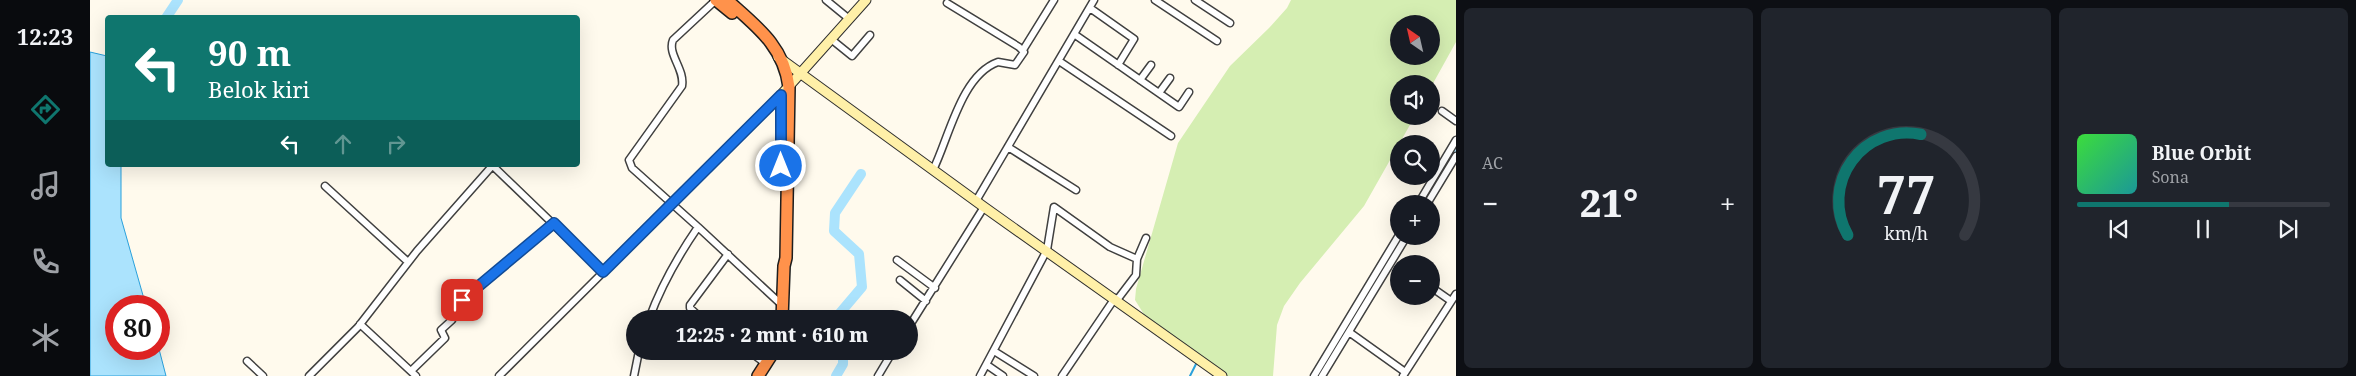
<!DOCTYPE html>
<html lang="id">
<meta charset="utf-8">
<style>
body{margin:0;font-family:"Noto Serif",serif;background:#20242c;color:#f1f3f6;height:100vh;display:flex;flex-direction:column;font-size:19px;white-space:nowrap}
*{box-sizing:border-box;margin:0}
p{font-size:16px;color:#9ea1a6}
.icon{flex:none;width:28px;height:28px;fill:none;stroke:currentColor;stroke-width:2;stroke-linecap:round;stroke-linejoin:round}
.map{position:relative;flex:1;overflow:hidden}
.details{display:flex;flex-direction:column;gap:8px;padding:8px;background:#0d0f14;width:900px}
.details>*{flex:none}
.top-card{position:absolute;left:15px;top:15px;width:475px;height:152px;border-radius:5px;box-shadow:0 5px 20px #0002;background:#0f766e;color:#fff;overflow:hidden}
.needle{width:32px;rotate:326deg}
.controls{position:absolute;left:1300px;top:15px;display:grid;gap:10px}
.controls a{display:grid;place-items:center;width:50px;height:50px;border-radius:50%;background:#171b24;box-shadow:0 5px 20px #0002;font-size:25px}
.speed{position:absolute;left:15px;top:295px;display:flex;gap:10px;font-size:25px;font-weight:700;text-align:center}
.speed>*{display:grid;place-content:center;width:65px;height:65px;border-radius:50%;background:#171b24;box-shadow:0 5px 20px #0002;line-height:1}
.speed .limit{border:8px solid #d22;background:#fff;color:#111}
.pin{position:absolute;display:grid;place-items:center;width:42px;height:42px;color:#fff;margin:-21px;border-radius:10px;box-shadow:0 2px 8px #0006}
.me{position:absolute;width:55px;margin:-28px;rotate:0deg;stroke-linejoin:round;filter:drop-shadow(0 0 4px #0008)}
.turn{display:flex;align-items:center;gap:18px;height:105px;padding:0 20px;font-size:22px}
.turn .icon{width:65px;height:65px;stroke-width:2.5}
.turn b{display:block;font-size:35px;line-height:42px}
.lanes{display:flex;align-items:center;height:48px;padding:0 20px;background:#0003;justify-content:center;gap:25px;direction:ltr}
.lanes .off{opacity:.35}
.big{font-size:38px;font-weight:800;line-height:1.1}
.details .card{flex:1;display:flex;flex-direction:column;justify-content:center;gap:8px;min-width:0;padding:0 18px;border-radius:8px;background:#20242c}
.details .dial{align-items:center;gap:0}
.dial svg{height:130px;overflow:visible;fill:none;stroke:#363941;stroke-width:7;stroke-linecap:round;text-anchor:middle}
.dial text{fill:#f1f3f6;stroke:none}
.song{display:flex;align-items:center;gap:15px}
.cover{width:60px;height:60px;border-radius:8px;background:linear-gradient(135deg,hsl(120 70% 55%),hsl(180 70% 35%))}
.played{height:5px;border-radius:2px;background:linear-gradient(90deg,#0f766e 60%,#363941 60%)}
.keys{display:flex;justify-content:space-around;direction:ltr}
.heat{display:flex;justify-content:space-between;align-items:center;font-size:28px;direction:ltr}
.details .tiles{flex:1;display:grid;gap:8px;grid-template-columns:repeat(3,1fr)}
.trip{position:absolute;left:536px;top:310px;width:292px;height:50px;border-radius:25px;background:#171b24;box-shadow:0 5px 20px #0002;font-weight:800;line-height:50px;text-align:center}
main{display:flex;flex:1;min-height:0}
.tab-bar{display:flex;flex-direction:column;width:90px;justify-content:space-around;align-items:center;background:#090b0e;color:#9ea1a6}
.tab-bar .icon{width:35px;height:35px}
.tab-bar .current{color:#0f766e}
.tab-bar b{font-size:22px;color:#f1f3f6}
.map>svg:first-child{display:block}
.green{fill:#d5eeb2;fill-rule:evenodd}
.water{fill:#abe3fd;stroke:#2aa0db}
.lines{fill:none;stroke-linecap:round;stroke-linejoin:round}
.stream{stroke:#2aa0db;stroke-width:2}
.river{stroke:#abe3fd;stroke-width:10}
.street-casing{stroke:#404040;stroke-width:9}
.secondary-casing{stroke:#2f2f2f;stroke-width:11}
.highway-casing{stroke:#1e1e1e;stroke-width:14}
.street{stroke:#fff;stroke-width:6}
.secondary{stroke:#fff0a8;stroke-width:9}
.highway{stroke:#ff924b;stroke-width:11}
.route-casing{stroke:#114b97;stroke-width:12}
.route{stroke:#1a73e8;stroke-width:9}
</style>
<main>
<nav class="tab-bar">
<b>12:23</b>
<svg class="icon current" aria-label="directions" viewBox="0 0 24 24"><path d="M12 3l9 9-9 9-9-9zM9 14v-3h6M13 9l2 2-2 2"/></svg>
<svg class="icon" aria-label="music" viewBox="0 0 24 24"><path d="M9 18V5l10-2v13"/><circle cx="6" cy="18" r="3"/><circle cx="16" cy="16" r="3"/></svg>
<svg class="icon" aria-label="phone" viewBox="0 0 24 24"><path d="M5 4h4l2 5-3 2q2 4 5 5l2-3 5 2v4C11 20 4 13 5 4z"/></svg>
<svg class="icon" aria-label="climate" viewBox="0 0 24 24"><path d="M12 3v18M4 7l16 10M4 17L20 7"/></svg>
</nav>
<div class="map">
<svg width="1366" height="376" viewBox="0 0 1366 376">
<rect width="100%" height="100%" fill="#fffaed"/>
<path class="green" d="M1201 0H1366V42L1341 87V84H1309V116H1325L1274 206 1210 283 1194 306 1187 325 1183 376H1137L1055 316 1045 300 1046 289 1088 143 1140 66 1179 28 1197 8ZM1309 24H1341V56H1309Z"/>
<path class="water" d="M0 52 17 56 18 165H31V218L56 306H26V349H69L76 376H0Z"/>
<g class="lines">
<path class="stream" d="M1100 376 1106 364"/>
<path class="river" d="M76 18 88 0
M1333 204 1366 148
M751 319 750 313 772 287 769 254 744 231 745 213 771 174
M746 376 753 364V351
M1228 376 1242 354"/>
<defs>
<path id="street" d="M736 0 758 18
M1065 0 1127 41
M1105 0 1140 23
M1000 8 1044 39 1028 65
M984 34 1089 107 1099 92
M741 39 762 56 780 35
M933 50 964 0
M969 61 1081 136
M1050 80 1061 65
M1069 93 1080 78
M1352 111 1366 121
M918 147 986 190
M403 166 513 272
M843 170C859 138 871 75 908 62L925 65 934 52 929 47 857 3
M235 186 318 262
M886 201 1004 0
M1328 204 1366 140
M1337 204 1366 156
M608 227 693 306
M1047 259 1056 238
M807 260 845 288
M810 280 836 301
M1341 287 1361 301
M559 319C571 286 588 256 608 227L542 168 539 160 592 86C595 69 577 54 583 40L626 0
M612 319 600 308V305L638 254
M270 324 326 376
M820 325 894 207
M1259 332 1315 372
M659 351 676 364
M904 351 944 376
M157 361 173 376
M897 365 913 376
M321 371 355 338 351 330 362 320 361 317 365 312 363 308 464 223
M219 376 268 327 327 251 403 165
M409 376 691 95
M544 376 549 351
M788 376 803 351
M890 376 957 250 964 207 1020 247 1047 259 1046 275 1027 300
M972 376 1025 298
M1224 376 1309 235
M1232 376 1317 236
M1313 376 1366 294"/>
<path id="secondary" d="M688 57 894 207 1132 376
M691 95 776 0"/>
<path id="highway" d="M626 0 642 13
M637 0C666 26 694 46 699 87L696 258 694 266 692 319
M668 376 684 351"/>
</defs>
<use href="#street" class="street-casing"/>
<use href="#secondary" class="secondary-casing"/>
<use href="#highway" class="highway-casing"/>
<use href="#street" class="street"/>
<use href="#secondary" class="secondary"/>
<use href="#highway" class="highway"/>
</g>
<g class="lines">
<defs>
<path id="route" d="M372 300 464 223 513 272 691 95V166"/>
</defs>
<use href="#route" class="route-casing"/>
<use href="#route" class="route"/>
</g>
</svg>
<div class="controls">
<a><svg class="needle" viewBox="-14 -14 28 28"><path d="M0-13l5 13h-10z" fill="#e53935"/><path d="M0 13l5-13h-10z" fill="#9ea1a6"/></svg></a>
<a><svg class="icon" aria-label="sound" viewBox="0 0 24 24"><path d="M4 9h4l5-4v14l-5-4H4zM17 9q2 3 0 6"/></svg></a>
<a><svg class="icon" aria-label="search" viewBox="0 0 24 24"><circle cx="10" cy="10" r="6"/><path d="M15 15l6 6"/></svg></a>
<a>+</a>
<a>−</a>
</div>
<div class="speed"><div class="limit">80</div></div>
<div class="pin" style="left:372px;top:300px;background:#d93025"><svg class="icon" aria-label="arrive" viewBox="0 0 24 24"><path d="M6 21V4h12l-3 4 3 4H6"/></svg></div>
<svg class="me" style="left:691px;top:166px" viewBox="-20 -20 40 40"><circle r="17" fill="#1a73e8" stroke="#fff" stroke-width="3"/><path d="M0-11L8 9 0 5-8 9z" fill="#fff"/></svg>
<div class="trip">12:25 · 2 mnt · 610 m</div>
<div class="top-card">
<div class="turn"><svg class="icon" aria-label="left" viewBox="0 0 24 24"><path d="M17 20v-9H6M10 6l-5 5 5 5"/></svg><div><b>90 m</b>Belok kiri</div></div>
<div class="lanes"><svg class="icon" aria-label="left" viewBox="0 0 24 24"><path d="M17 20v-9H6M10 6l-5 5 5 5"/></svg><svg class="icon off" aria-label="ahead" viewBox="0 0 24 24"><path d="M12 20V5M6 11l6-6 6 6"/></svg><svg class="icon off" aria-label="right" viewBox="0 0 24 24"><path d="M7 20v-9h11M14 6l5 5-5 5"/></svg></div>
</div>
</div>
<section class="details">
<div class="tiles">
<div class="card"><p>AC</p>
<div class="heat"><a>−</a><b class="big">21°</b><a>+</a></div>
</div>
<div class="card dial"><svg viewBox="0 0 100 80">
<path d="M14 69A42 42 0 1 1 86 69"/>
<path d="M14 69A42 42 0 0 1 59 7" stroke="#0f766e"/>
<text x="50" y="56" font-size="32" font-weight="700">77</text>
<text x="50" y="72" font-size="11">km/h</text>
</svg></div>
<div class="card">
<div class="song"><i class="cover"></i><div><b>Blue Orbit</b><p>Sona</p></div></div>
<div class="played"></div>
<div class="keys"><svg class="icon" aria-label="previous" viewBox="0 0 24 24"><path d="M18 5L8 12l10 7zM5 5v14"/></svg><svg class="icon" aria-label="pause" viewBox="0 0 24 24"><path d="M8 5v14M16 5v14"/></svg><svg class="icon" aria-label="next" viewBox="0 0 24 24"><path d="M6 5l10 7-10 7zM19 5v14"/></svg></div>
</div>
</div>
</section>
</main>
